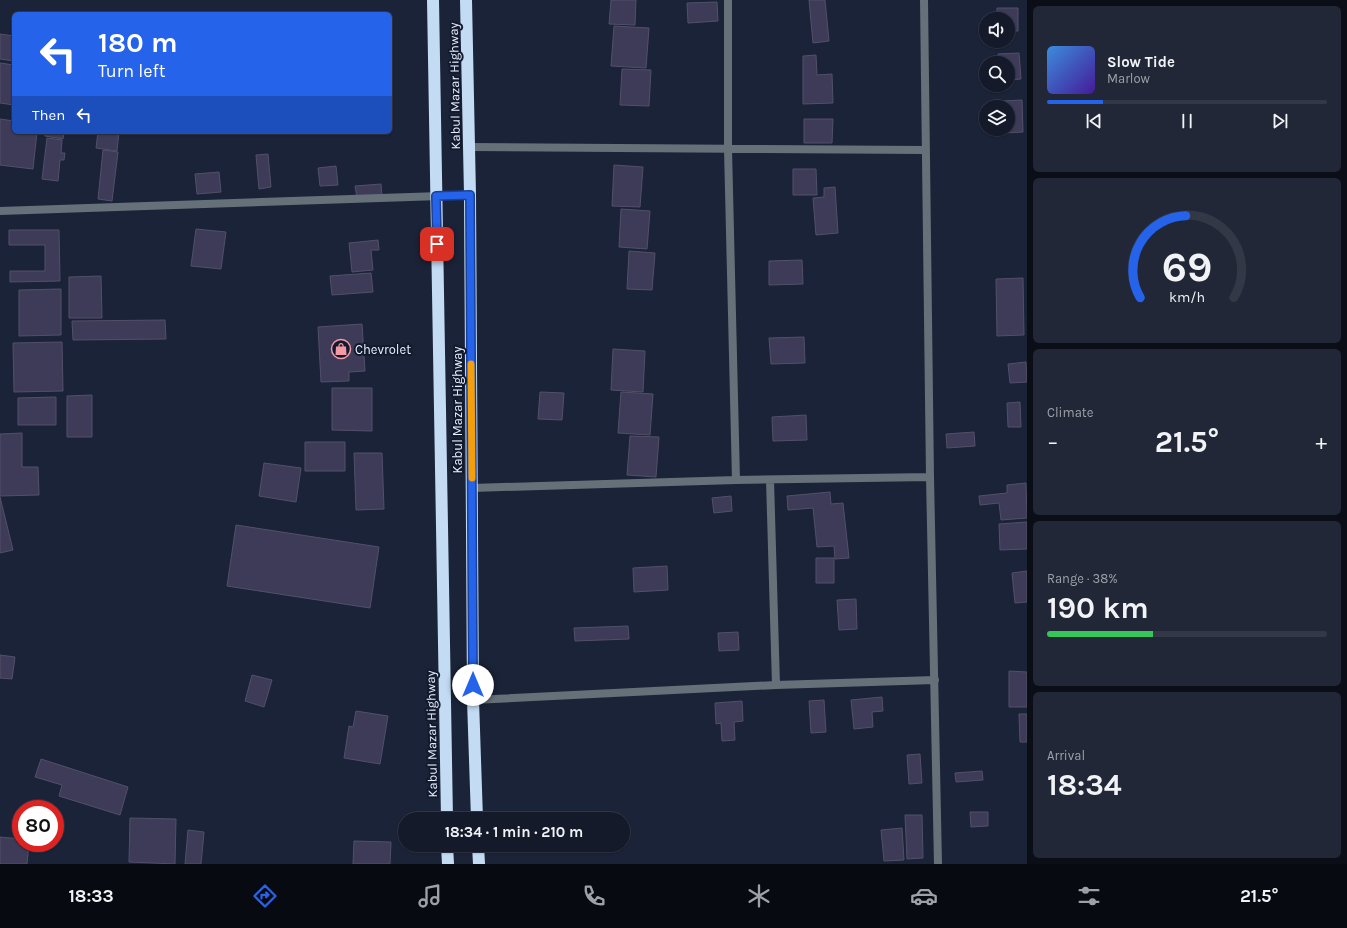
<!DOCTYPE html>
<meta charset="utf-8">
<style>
body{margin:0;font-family:Karla,sans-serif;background:#212736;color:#f1f3f6;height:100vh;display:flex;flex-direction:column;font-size:15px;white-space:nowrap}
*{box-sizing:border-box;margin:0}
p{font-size:13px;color:#9da1a8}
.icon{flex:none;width:22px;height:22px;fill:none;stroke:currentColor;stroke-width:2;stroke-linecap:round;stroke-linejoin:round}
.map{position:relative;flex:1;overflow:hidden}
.side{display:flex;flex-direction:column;gap:6px;padding:6px;background:#0b0e17;width:320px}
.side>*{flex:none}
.banner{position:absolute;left:12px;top:12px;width:380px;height:122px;border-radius:6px;box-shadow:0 1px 3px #0004,0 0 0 1px #333847;background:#2563eb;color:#fff;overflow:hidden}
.controls{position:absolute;left:979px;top:12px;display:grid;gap:8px}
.controls a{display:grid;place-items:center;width:36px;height:36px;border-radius:50%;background:#141a2a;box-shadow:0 1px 3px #0004,0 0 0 1px #333847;font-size:20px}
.speed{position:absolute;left:12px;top:800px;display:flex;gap:8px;font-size:20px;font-weight:700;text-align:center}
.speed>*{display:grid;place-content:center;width:52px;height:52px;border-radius:50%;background:#141a2a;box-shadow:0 1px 3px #0004,0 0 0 1px #333847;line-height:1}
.speed .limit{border:6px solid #d22;background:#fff;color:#111}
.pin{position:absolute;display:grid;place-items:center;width:34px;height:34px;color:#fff;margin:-17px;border-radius:8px;box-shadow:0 2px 6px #0006}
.me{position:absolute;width:44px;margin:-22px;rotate:0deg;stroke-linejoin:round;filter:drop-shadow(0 0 3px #0008)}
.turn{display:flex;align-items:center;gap:14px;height:84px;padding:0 20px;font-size:18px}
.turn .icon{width:52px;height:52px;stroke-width:2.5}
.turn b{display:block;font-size:28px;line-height:34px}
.then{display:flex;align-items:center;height:38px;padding:0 20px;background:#0003;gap:8px;font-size:15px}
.big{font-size:30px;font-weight:700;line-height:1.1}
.side .tile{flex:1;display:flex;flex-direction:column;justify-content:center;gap:6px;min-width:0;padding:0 14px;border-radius:6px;background:#212736}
.side .dial{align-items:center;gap:0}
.dial svg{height:104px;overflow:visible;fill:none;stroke:#333847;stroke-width:7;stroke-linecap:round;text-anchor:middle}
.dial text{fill:#f1f3f6;stroke:none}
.song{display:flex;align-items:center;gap:12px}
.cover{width:48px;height:48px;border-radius:6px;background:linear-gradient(135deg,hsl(210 70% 55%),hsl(260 70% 35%))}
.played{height:4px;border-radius:2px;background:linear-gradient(90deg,#2563eb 20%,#333847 20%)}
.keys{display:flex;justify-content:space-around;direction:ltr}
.heat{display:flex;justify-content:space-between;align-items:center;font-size:22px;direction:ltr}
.charge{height:6px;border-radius:3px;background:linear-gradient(90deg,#34c759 38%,#333847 0)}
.trip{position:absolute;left:398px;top:812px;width:232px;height:40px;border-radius:20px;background:#141a2a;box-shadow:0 1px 3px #0004,0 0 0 1px #333847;font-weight:700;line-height:40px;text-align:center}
.dock{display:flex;height:64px;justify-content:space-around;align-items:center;background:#080a11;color:#9da1a8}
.dock .icon{width:28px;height:28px}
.dock .selected{color:#2563eb}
.dock b{font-size:18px;color:#f1f3f6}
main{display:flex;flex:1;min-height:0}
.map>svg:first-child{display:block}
.building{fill:#3d3b57;stroke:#525069}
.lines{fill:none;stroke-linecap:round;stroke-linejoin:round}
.lane{stroke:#667079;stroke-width:8}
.street{stroke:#667079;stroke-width:8}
.highway{stroke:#c3dcf3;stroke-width:12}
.route-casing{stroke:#184099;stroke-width:10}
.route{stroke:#2563eb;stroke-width:7}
.slow{stroke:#f59e0b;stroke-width:7}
.labels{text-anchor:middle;stroke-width:4;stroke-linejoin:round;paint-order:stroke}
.street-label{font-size:13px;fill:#e8eefd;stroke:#121a2e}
.poi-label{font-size:13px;fill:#e8eefd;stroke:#121a2e;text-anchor:start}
</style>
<main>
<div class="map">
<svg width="1027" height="864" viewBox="0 0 1027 864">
<rect width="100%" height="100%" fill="#1b2338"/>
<path class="building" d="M611 0H636L635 25 609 24Z
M809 0H825L829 41 813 43Z
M717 2 718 21 688 23 687 3Z
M997 8H1018V31H1008V19H997Z
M614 26 649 28 646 68 611 66Z
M0 34 14 36V61L0 59Z
M1019 53 1021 79 1008 80V63H999L998 54Z
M816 55 817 75 832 74 833 103 803 104V56Z
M0 63 14 65V105L0 103Z
M622 69 651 70 649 106 620 105Z
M1022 100 1023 132 1004 133 1003 129H1008V107H1002V101Z
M0 119 14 121V132H37L33 169 0 165Z
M804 119H833L832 143H804Z
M45 132H64L63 139 45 136Z
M98 132H119L117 151 96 148Z
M47 138 62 140 61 153H65L64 160H60L58 181 42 179Z
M103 150 118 152 112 201 98 199Z
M268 154 271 187 259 189 256 155Z
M614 165 643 167 640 207 612 206Z
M336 166 338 185 320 186 318 168Z
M793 169H816L817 195H793Z
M219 172 221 192 197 194 195 174Z
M381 184 382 196 357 198 355 186Z
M835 187 838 233 816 235 813 198 824 197V188Z
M621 209 650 211 647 249 619 247Z
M196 229 226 232 221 269 191 266Z
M9 230H59L60 281 10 282V271H45V245H9Z
M378 240 379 250H371L373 270 352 272 349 243Z
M629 251 655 253 652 290 627 289Z
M802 260 803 284 769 285V261Z
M371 273 373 292 332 295 330 276Z
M101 276 102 318H69V277Z
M1023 278 1024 335 997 336 996 279Z
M61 289V335L19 336V290Z
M165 320 166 339 73 340 72 321Z
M362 324 365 371 349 372V381L321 382 318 327Z
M804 337 805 363 771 364 769 338Z
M62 342 63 391 14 392 13 343Z
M613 349 645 351 643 392 611 390Z
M1026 362 1027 382 1010 383 1008 364Z
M332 388H372V431L332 430Z
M540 392 564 393 562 420 538 419Z
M621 392 653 394 650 435 618 433Z
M92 395V437H67V396Z
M56 397V425H18V398Z
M1020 402 1021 427H1008L1007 403Z
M806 415 807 440 773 441 772 417Z
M974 432 975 446 947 448 946 434Z
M22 433V467H38L39 495 0 496V434Z
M630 436 659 437 656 477 627 475Z
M305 442H345V471H305Z
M354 453H382L384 509 356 510Z
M264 463 301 468 296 502 259 496Z
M1026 483 1027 518 1001 520 999 503 980 505 979 496 1007 493V485Z
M830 492 831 504 843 503 849 558 835 559 834 546 817 547 813 508 788 510 787 496Z
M731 496 732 511 714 513 712 498Z
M0 497 13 550 0 553Z
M1027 522V549L1000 550 999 524Z
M236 525 379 547 370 608 227 586Z
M816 558H834V583H816Z
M667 566 668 590 634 592 633 568Z
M1027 571V602L1015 603 1012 573Z
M856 599 857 629 839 630 837 600Z
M628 626 629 639 575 641 574 628Z
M738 632 739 650 719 651 718 633Z
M0 655 15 657 12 679 0 678Z
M1009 671 1027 672V707H1009Z
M252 675 272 680 264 707 245 701Z
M882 697 883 711 872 712 873 727 854 729 851 700Z
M824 700 826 732 811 733 809 701Z
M742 701 743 721 734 722 735 740 722 741 721 723 716 724 715 703Z
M356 711 388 716 380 764 344 758 349 726 353 727Z
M1019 714H1027V742H1020Z
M920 754 922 783 909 784 907 755Z
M41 759 128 787 120 815 59 796 62 785 35 777Z
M982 771 983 780 956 782 955 773Z
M970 812H988V826L971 827Z
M905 815H922L923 858 907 859Z
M130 818 176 819 175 864 129 862Z
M902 828 904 860 884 861 881 830Z
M188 830 204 832 201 864H185Z
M0 837 21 839V843H29L27 864H0Z
M354 841 391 842 390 864H353Z"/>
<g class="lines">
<path class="lane" d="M728 0V149L736 480
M924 0 930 477 938 864
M469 147 925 150
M770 480 776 685
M472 488 736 480 930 477
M473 700 776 685 935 680"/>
<path class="street" d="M0 211 470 195"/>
<path class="highway" d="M433 0 447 819
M466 0 470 195 473 700 477 819
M447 845 448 864
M478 845 479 864"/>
</g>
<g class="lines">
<defs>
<path id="route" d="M437 244 436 196 470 195 473 685"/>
</defs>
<use href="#route" class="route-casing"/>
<use href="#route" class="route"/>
<path class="slow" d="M471 364 472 478"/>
</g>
<defs>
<symbol id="shop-ring" viewBox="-11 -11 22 22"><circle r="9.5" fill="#121a2e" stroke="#f49aa6" stroke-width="1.5"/><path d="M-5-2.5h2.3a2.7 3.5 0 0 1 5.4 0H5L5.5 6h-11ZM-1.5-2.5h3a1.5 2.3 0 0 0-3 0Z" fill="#f49aa6"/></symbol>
</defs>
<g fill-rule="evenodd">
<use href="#shop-ring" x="330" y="338" width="22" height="22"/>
</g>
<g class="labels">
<g class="street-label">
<text transform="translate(454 86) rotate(-91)" y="5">Kabul Mazar Highway</text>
<text transform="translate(457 410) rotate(-90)" y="5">Kabul Mazar Highway</text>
<text transform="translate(431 734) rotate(-91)" y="5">Kabul Mazar Highway</text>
</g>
<g class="poi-label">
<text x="355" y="354">Chevrolet</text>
</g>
</g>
</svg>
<div class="controls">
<a><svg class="icon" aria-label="sound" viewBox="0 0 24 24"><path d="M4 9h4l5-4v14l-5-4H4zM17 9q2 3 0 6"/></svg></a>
<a><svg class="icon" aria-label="search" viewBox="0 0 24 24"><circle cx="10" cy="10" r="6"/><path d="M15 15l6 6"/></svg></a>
<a><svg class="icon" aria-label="layers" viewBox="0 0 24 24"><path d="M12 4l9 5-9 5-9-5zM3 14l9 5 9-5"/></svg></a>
</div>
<div class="speed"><div class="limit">80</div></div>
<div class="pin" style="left:437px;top:244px;background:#d93025"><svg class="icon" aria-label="arrive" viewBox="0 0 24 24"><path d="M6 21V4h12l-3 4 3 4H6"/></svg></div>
<svg class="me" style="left:473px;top:685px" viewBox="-20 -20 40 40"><circle r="19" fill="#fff"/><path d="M0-13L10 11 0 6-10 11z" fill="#2563eb"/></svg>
<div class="trip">18:34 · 1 min · 210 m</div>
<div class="banner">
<div class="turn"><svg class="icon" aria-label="left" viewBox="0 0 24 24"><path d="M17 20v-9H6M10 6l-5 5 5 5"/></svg><div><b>180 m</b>Turn left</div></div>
<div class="then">Then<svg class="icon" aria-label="left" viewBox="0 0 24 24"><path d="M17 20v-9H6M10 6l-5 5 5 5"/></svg></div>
</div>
</div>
<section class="side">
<div class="tile">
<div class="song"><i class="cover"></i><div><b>Slow Tide</b><p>Marlow</p></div></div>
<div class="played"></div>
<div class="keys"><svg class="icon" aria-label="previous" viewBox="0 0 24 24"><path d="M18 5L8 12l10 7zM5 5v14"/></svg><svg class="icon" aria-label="pause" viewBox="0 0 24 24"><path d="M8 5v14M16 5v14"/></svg><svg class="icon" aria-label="next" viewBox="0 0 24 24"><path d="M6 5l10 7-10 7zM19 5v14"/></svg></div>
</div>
<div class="tile dial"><svg viewBox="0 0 100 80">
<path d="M14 69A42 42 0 1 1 86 69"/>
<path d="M14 69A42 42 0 0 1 49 6" stroke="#2563eb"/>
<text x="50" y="56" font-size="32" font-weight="700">69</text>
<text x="50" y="72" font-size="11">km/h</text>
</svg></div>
<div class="tile"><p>Climate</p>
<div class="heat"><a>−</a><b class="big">21.5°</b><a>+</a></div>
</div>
<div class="tile"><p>Range · 38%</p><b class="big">190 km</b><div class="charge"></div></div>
<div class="tile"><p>Arrival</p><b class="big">18:34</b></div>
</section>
</main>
<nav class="dock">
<b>18:33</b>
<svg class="icon selected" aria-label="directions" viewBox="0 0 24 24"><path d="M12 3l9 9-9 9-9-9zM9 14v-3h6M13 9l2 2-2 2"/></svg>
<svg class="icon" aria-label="music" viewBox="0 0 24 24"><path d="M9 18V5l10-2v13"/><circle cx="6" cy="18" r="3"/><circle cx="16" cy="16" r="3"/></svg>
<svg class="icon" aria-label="phone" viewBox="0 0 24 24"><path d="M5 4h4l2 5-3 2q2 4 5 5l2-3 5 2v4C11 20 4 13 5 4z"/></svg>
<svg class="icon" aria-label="climate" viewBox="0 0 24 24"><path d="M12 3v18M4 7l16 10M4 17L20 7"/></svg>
<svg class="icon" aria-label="car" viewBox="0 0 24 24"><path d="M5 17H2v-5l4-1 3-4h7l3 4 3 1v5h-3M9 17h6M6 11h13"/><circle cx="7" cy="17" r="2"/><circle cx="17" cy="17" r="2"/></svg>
<svg class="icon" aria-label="filters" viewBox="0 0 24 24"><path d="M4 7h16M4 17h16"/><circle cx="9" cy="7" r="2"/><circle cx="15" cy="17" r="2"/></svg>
<b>21.5°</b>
</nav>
